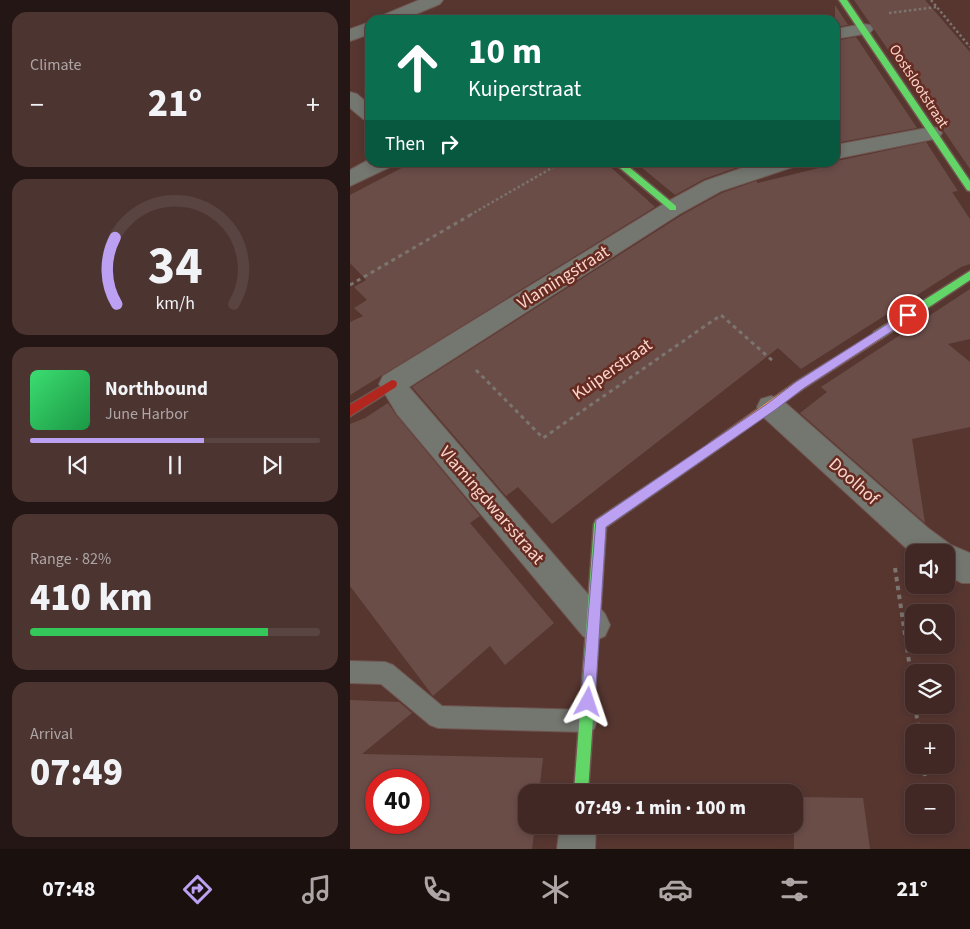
<!DOCTYPE html>
<meta charset="utf-8">
<style>
body{margin:0;font-family:"Source Sans 3",sans-serif;background:#4c3431;color:#f1f3f6;height:100vh;display:flex;flex-direction:column;font-size:19px;white-space:nowrap}
*{box-sizing:border-box;margin:0}
p{font-size:16px;color:#aea6a6}
.icon{flex:none;width:28px;height:28px;fill:none;stroke:currentColor;stroke-width:2;stroke-linecap:round;stroke-linejoin:round}
.map{position:relative;flex:1;overflow:hidden}
.panel{display:flex;flex-direction:column;gap:12px;padding:12px;background:#241614;width:350px}
.panel>*{flex:none}
.guide{position:absolute;left:15px;top:15px;width:475px;height:152px;border-radius:15px;box-shadow:0 2px 8px #0003,0 0 0 1px #5a4441;background:#0b6e4f;color:#fff;overflow:hidden}
.tools{position:absolute;left:555px;top:544px;display:grid;gap:10px}
.tools a{display:grid;place-items:center;width:50px;height:50px;border-radius:10px;background:#412824;box-shadow:0 2px 8px #0003,0 0 0 1px #5a4441;font-size:25px}
.speed{position:absolute;left:15px;top:769px;display:flex;gap:10px;font-size:25px;font-weight:700;text-align:center}
.speed>*{display:grid;place-content:center;width:65px;height:65px;border-radius:50%;background:#412824;box-shadow:0 2px 8px #0003,0 0 0 1px #5a4441;line-height:1}
.speed .limit{border:8px solid #d22;background:#fff;color:#111}
.pin{position:absolute;display:grid;place-items:center;width:42px;height:42px;color:#fff;margin:-21px;border:2px solid #fff;border-radius:50%;box-shadow:0 1px 5px #0007}
.me{position:absolute;width:55px;margin:-28px;rotate:5deg;stroke-linejoin:round;filter:drop-shadow(0 0 4px #0008)}
.turn{display:flex;align-items:center;gap:18px;height:105px;padding:0 20px;font-size:22px}
.turn .icon{width:65px;height:65px;stroke-width:2.5}
.turn b{display:block;font-size:35px;line-height:42px}
.then{display:flex;align-items:center;height:48px;padding:0 20px;background:#0003;gap:10px;font-size:19px}
.big{font-size:38px;font-weight:800;line-height:1.1}
.panel .card{flex:1;display:flex;flex-direction:column;justify-content:center;gap:8px;min-width:0;padding:0 18px;border-radius:15px;background:#4c3431}
.panel .dial{align-items:center;gap:0}
.dial svg{height:130px;overflow:visible;fill:none;stroke:#5a4441;stroke-width:7;stroke-linecap:round;text-anchor:middle}
.dial text{fill:#f1f3f6;stroke:none}
.song{display:flex;align-items:center;gap:15px}
.cover{width:60px;height:60px;border-radius:8px;background:linear-gradient(135deg,hsl(140 70% 55%),hsl(140 70% 35%))}
.played{height:5px;border-radius:2px;background:linear-gradient(90deg,#bca0f2 60%,#5a4441 60%)}
.keys{display:flex;justify-content:space-around;direction:ltr}
.heat{display:flex;justify-content:space-between;align-items:center;font-size:28px;direction:ltr}
.charge{height:8px;border-radius:4px;background:linear-gradient(90deg,#34c759 82%,#5a4441 0)}
.trip{position:absolute;left:168px;top:784px;width:285px;height:50px;border-radius:15px;background:#412824;box-shadow:0 2px 8px #0003,0 0 0 1px #5a4441;font-weight:800;line-height:50px;text-align:center}
.menu{display:flex;height:80px;justify-content:space-around;align-items:center;background:#1a100e;color:#aea6a6}
.menu .icon{width:35px;height:35px}
.menu .selected{color:#bca0f2}
.menu b{font-size:22px;color:#f1f3f6}
main{display:flex;flex:1;min-height:0}
.map>svg:first-child{display:block}
.building{fill:#6b4d48;fill-rule:evenodd}
.lines{fill:none;stroke-linecap:round;stroke-linejoin:round}
.lane-casing{stroke:#715550;stroke-width:2}
.street-casing{stroke:#715550;stroke-width:2}
.fast-casing{stroke:#715550;stroke-width:3}
.slow-casing{stroke:#715550;stroke-width:3}
.jam-casing{stroke:#715550;stroke-width:3}
.path-far2{stroke:#7b746f;stroke-width:2.5;stroke-dasharray:2.5 2.5;stroke-linecap:butt}
.path-far1{stroke:#7b746f;stroke-width:3;stroke-dasharray:4 4;stroke-linecap:butt}
.path{stroke:#7b746f;stroke-width:4;stroke-dasharray:4.5 4.5;stroke-linecap:butt}
.lane{fill:#747670;fill-rule:evenodd}
.street{fill:#747670;fill-rule:evenodd}
.fast{fill:#63d668;fill-rule:evenodd}
.slow{fill:#ff974d;fill-rule:evenodd}
.jam{fill:#b3261e;fill-rule:evenodd}
.route{fill:#bca0f2;stroke:#7a689d}
.labels{text-anchor:middle;stroke-width:5;stroke-linejoin:round;paint-order:stroke}
.far-street-label{font-size:15px;fill:#fad5cd;stroke:#662b21}
.street-label{font-size:18px;fill:#fad5cd;stroke:#662b21}
</style>
<main>
<section class="panel">
<div class="card"><p>Climate</p>
<div class="heat"><a>−</a><b class="big">21°</b><a>+</a></div>
</div>
<div class="card dial"><svg viewBox="0 0 100 80">
<path d="M14 69A42 42 0 1 1 86 69"/>
<path d="M14 69A42 42 0 0 1 13 28" stroke="#bca0f2"/>
<text x="50" y="56" font-size="32" font-weight="700">34</text>
<text x="50" y="72" font-size="11">km/h</text>
</svg></div>
<div class="card">
<div class="song"><i class="cover"></i><div><b>Northbound</b><p>June Harbor</p></div></div>
<div class="played"></div>
<div class="keys"><svg class="icon" aria-label="previous" viewBox="0 0 24 24"><path d="M18 5L8 12l10 7zM5 5v14"/></svg><svg class="icon" aria-label="pause" viewBox="0 0 24 24"><path d="M8 5v14M16 5v14"/></svg><svg class="icon" aria-label="next" viewBox="0 0 24 24"><path d="M6 5l10 7-10 7zM19 5v14"/></svg></div>
</div>
<div class="card"><p>Range · 82%</p><b class="big">410 km</b><div class="charge"></div></div>
<div class="card"><p>Arrival</p><b class="big">07:49</b></div>
</section>
<div class="map">
<svg width="620" height="849" viewBox="0 0 620 849">
<rect width="100%" height="100%" fill="#573630"/>
<path class="building" d="M504 0H575L620 52V169Z
M485 5 498 25 485 27Z
M506 37 567 128 485 143V41Z
M576 142 608 191 602 192 620 219V264L611 267 451 369 428 348 202 524 168 487 156 496 62 387 332 215 372 193 406 181 408 183 485 164 488 162 487 161Z
M63 162H255L305 207 0 395V322L13 316 4 308 17 300 4 287 16 280 0 263V195Z
M285 162H391L394 165 354 179 325 195Z
M620 289V339L598 344 620 362V427L562 439 575 523 450 413 477 392 471 387Z
M38 403 46 415 130 516 120 523 204 623 155 665 140 646 83 696 0 586V424L15 418Z
M0 700 49 702 62 713 12 754 193 758 189 792H176V825H185L182 849H0ZM26 780H69V822H26Z
M444 797 513 798 520 849H444Z"/>
<g class="lines">
<defs>
<path id="lane" d="M0 661 35 662 43 665 92 706 236 710 244 713 247 721 244 729 236 732 88 728 80 725 31 684 0 683Z"/>
<path id="street" d="M69 0H93L90 4 52 20H28L31 16Z
M20 22V34L0 41V29Z
M514 24 520 25 523 29 520 33 485 39V29Z
M0 92 7 94 20 105V121L13 119 0 108Z
M582 127 589 128 592 133 589 138 485 159V145Z
M20 159V162H42L40 167 0 186V170Z
M409 162H445L443 167 371 191 331 213 59 387 255 614 260 625 255 636 244 641 233 636 47 414 29 384 33 376 315 203 355 181Z
M421 396 431 399 578 528 601 545 620 553V583H612L596 575V552L564 553 556 548 411 415 407 407 411 399Z
M210 825H246L245 849H207Z"/>
<path id="fast" d="M489 0H497L620 181V191L617 190Z
M263 162H273L326 206V210H320Z
M620 271V280L532 338H524L523 335 524 332Z
M364 441 368 443 370 446 368 449 256 527 238 792H224L244 524 246 520Z"/>
<path id="slow" d="M528 331 533 335 532 338 454 388 368 449 364 451 360 449 358 446 360 443 446 382Z"/>
<path id="jam" d="M42 380 46 381 47 384 46 387 0 416V405Z"/>
</defs>
<use href="#lane" class="lane-casing"/>
<use href="#street" class="street-casing"/>
<use href="#fast" class="fast-casing"/>
<use href="#slow" class="slow-casing"/>
<use href="#jam" class="jam-casing"/>
<path class="path-far2" d="M581 0 620 47
M539 13 587 7
M120 215 212 162"/>
<path class="path-far1" d="M0 285 122 214
M126 370 193 438 371 315 424 362"/>
<path class="path" d="M545 568 564 695
M565 705 569 732
M574 765 575 776"/>
<use href="#lane" class="lane"/>
<use href="#street" class="street"/>
<use href="#fast" class="fast"/>
<use href="#slow" class="slow"/>
<use href="#jam" class="jam"/>
</g>
<path class="route" d="M558 311 562 312 563 315 562 318 454 388 425 410 256 527 245 702 243 707 238 709 233 707 231 702 246 520 417 404 446 382Z"/>
<g class="labels">
<g class="far-street-label">
<text transform="translate(569 86) rotate(57)" y="5">Oostslootstraat</text>
</g>
<g class="street-label">
<text transform="translate(213 277) rotate(-32)" y="6">Vlamingstraat</text>
<text transform="translate(262 369) rotate(-35)" y="6">Kuiperstraat</text>
<text transform="translate(504 481) rotate(42)" y="6">Doolhof</text>
<text transform="translate(142 505) rotate(49)" y="6">Vlamingdwarsstraat</text>
</g>
</g>
</svg>
<div class="tools">
<a><svg class="icon" aria-label="sound" viewBox="0 0 24 24"><path d="M4 9h4l5-4v14l-5-4H4zM17 9q2 3 0 6"/></svg></a>
<a><svg class="icon" aria-label="search" viewBox="0 0 24 24"><circle cx="10" cy="10" r="6"/><path d="M15 15l6 6"/></svg></a>
<a><svg class="icon" aria-label="layers" viewBox="0 0 24 24"><path d="M12 4l9 5-9 5-9-5zM3 14l9 5 9-5"/></svg></a>
<a>+</a>
<a>−</a>
</div>
<div class="speed"><div class="limit">40</div></div>
<div class="pin" style="left:558px;top:315px;background:#d93025"><svg class="icon" aria-label="arrive" viewBox="0 0 24 24"><path d="M6 21V4h12l-3 4 3 4H6"/></svg></div>
<svg class="me" style="left:238px;top:702px" viewBox="-20 -20 40 40"><path d="M0-17L14 15 0 8-14 15z" fill="#bca0f2" stroke="#fff" stroke-width="4"/></svg>
<div class="trip">07:49 · 1 min · 100 m</div>
<div class="guide">
<div class="turn"><svg class="icon" aria-label="ahead" viewBox="0 0 24 24"><path d="M12 20V5M6 11l6-6 6 6"/></svg><div><b>10 m</b>Kuiperstraat</div></div>
<div class="then">Then<svg class="icon" aria-label="right" viewBox="0 0 24 24"><path d="M7 20v-9h11M14 6l5 5-5 5"/></svg></div>
</div>
</div>
</main>
<nav class="menu">
<b>07:48</b>
<svg class="icon selected" aria-label="directions" viewBox="0 0 24 24"><path d="M12 3l9 9-9 9-9-9zM9 14v-3h6M13 9l2 2-2 2"/></svg>
<svg class="icon" aria-label="music" viewBox="0 0 24 24"><path d="M9 18V5l10-2v13"/><circle cx="6" cy="18" r="3"/><circle cx="16" cy="16" r="3"/></svg>
<svg class="icon" aria-label="phone" viewBox="0 0 24 24"><path d="M5 4h4l2 5-3 2q2 4 5 5l2-3 5 2v4C11 20 4 13 5 4z"/></svg>
<svg class="icon" aria-label="climate" viewBox="0 0 24 24"><path d="M12 3v18M4 7l16 10M4 17L20 7"/></svg>
<svg class="icon" aria-label="car" viewBox="0 0 24 24"><path d="M5 17H2v-5l4-1 3-4h7l3 4 3 1v5h-3M9 17h6M6 11h13"/><circle cx="7" cy="17" r="2"/><circle cx="17" cy="17" r="2"/></svg>
<svg class="icon" aria-label="filters" viewBox="0 0 24 24"><path d="M4 7h16M4 17h16"/><circle cx="9" cy="7" r="2"/><circle cx="15" cy="17" r="2"/></svg>
<b>21°</b>
</nav>
